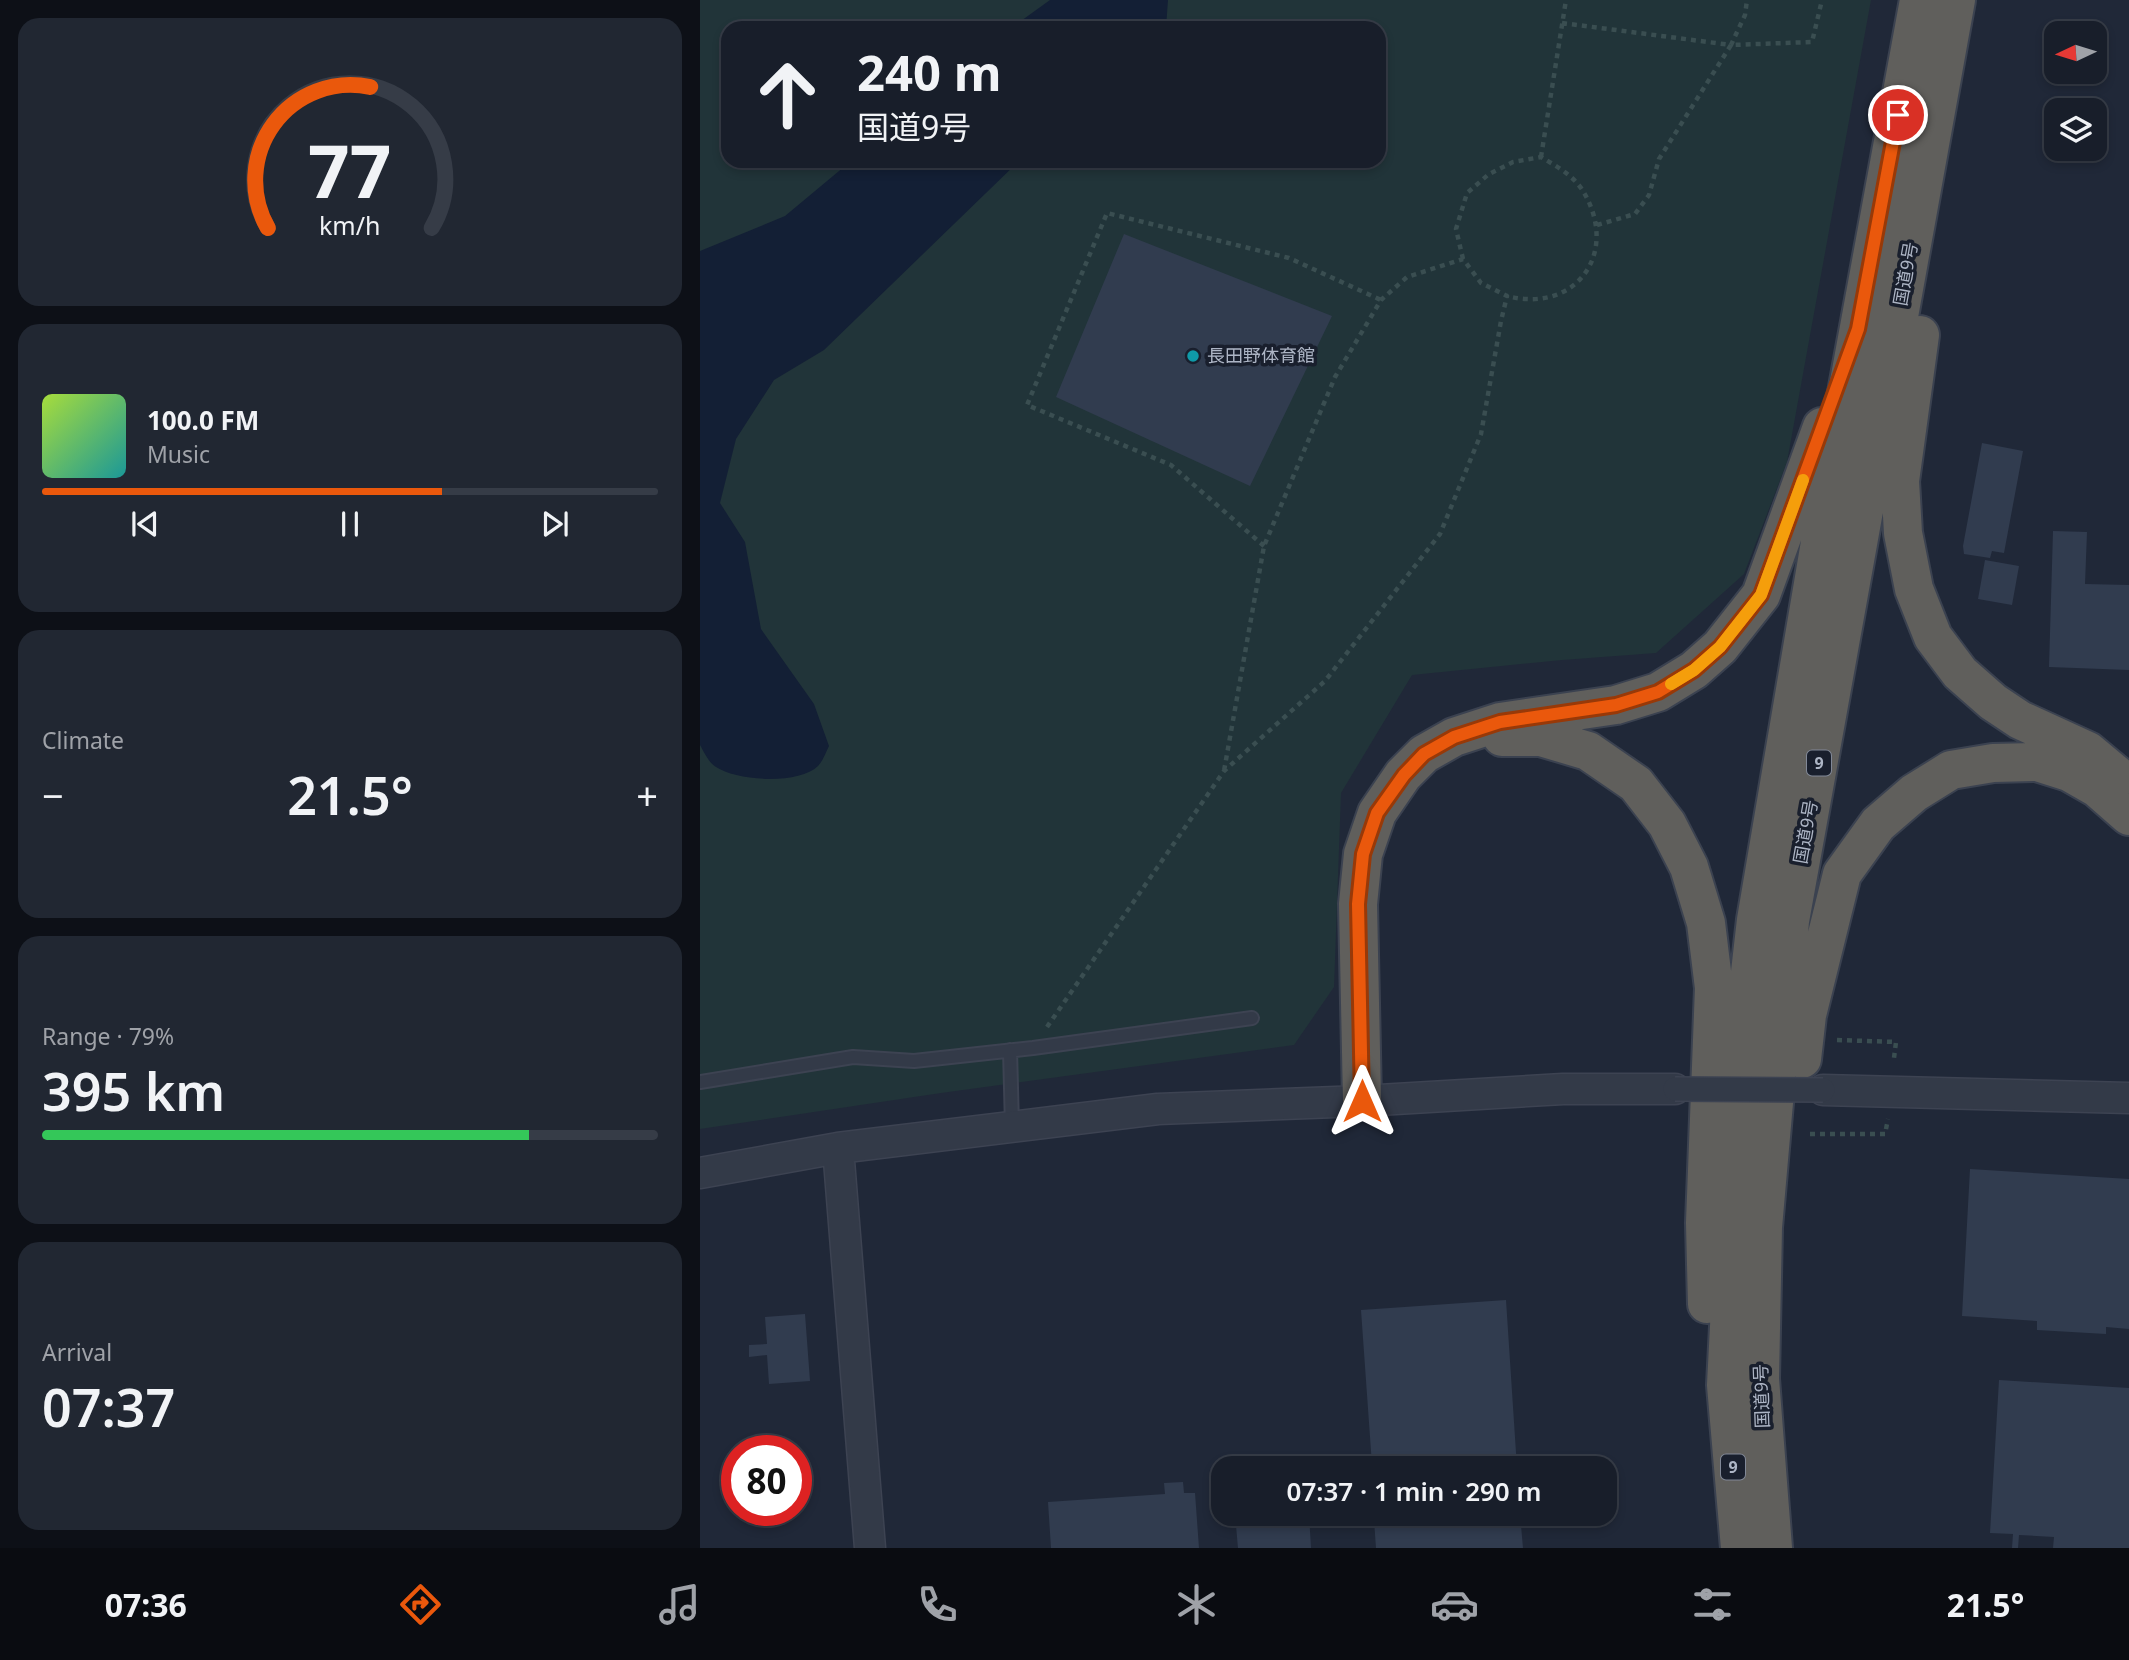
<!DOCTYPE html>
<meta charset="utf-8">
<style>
body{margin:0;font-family:"Noto Sans","Noto Sans JP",sans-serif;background:#212732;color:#f1f3f6;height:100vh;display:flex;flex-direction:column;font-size:26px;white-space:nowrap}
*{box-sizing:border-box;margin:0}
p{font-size:23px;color:#9fa2a8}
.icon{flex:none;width:38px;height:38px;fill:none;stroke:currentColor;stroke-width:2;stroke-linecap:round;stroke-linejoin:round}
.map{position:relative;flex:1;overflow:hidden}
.sheet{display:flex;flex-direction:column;gap:18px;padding:18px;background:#0d1017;width:700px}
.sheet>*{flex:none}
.guide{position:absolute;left:21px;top:21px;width:665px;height:147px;border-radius:21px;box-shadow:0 4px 10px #0003,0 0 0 2px #363c47;background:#181e2a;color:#f1f3f6;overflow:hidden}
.needle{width:46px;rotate:266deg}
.buttons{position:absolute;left:1344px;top:21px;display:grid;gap:14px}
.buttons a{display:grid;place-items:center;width:63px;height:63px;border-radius:14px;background:#181e2a;box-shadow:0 4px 10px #0003,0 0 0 2px #363c47;font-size:35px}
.speed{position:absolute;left:21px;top:1435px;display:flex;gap:14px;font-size:35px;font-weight:700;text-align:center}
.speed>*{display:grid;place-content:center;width:91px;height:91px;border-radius:50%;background:#181e2a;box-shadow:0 4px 10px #0003,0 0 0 2px #363c47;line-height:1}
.speed .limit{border:10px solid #d22;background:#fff;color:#111}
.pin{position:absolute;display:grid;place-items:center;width:60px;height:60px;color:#fff;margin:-30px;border:4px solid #fff;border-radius:50%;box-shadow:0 2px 7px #0007}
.me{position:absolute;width:77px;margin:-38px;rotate:0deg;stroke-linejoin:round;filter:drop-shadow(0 0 5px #0008)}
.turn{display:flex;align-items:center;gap:24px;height:147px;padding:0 21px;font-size:32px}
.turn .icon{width:91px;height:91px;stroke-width:2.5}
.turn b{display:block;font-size:49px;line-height:60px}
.big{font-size:52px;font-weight:600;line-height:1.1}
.sheet .widget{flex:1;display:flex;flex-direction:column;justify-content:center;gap:10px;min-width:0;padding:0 24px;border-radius:21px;background:#212732}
.sheet .dial{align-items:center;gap:0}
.dial svg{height:182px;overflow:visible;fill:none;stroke:#363c47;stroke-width:7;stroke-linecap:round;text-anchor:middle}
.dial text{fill:#f1f3f6;stroke:none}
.song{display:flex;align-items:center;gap:21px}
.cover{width:84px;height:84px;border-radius:10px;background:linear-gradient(135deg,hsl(80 70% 55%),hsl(180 70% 35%))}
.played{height:7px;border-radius:4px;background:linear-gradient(90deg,#ea580c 65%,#363c47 65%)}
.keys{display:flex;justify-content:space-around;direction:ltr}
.heat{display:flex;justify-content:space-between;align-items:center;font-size:38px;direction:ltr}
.charge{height:10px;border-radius:5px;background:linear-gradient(90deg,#34c759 79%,#363c47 0)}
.trip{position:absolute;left:511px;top:1456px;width:406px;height:70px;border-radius:21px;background:#181e2a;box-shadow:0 4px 10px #0003,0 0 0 2px #363c47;font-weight:600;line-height:70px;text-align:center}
.tab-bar{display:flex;height:112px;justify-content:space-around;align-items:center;background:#0a0c11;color:#9fa2a8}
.tab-bar .icon{width:49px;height:49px}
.tab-bar .active{color:#ea580c}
.tab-bar b{font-size:32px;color:#f1f3f6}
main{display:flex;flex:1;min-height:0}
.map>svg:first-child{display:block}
.park{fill:#213439;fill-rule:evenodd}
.water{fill:#131f35}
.building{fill:#313c4f}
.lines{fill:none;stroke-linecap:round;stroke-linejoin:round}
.service-casing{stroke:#3d4352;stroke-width:16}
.tertiary-casing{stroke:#3d4352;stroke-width:33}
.trunk-casing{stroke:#3b4250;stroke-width:42}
.path{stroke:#3a4e51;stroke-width:4.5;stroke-dasharray:5 5;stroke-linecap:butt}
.service{stroke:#333a48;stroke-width:12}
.tertiary{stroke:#333a48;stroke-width:30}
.trunk{stroke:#605f5c;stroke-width:38}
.minor-bridge-casing{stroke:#3d4352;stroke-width:26;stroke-linecap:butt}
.minor-bridge{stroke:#333a48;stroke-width:23}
.route-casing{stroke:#983908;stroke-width:18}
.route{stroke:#ea580c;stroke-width:12}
.slow{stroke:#f59e0b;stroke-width:12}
.culture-dot{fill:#0f9aa8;stroke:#191f2d;stroke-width:2.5}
.labels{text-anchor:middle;stroke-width:7;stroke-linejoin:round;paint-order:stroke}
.shield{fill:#191f2d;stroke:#818897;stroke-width:2}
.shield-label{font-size:16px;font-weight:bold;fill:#adb5c5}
.street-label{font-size:18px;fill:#adb5c5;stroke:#191f2d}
.poi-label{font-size:18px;fill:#adb5c5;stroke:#191f2d;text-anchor:start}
</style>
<main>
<section class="sheet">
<div class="widget dial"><svg viewBox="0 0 100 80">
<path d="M14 69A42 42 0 1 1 86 69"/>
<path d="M14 69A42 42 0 0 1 59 7" stroke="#ea580c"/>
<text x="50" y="56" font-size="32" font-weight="700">77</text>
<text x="50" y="72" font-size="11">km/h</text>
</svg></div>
<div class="widget">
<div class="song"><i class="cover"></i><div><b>100.0 FM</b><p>Music</p></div></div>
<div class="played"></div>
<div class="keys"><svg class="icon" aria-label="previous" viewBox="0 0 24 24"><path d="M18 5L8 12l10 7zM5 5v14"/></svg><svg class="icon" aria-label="pause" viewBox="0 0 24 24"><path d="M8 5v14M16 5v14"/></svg><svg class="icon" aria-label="next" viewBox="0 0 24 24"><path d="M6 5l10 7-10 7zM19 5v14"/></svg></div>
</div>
<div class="widget"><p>Climate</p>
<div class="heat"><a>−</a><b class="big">21.5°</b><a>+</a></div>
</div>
<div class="widget"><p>Range · 79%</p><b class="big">395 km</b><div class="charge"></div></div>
<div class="widget"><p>Arrival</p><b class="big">07:37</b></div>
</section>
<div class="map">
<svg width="1429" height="1548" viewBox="0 0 1429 1548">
<rect width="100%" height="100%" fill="#202838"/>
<path class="park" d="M0 0H1171L1087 462 1044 574 956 653 862 660 712 675 641 793 634 987 594 1045 241 1093 0 1129ZM28 28H679V161H28Z"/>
<path class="water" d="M350 0H468L466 28H311Z
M151 161H319L124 350 74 380 36 439 20 503 45 542 61 629 114 704 129 746C126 752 123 761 118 766 99 785 37 781 16 767 9 763 4 752 0 745V251L85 216Z"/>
<path class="building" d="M424 234 632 316 550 486 356 397Z
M1282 443 1323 451 1304 553 1292 551 1290 558 1264 554 1263 546Z
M1353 531 1387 532 1385 584 1429 585V670L1349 667Z
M1285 560 1319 566 1312 605 1278 599Z
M1270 1169 1429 1179V1329L1406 1327V1334L1337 1330V1321L1262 1316Z
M806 1300 817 1468H658V1466L672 1465 661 1310Z
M105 1314 110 1381 69 1384 67 1355 49 1357V1345L67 1344 65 1317Z
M1299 1380 1429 1388V1548H1353L1354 1537 1319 1535 1318 1548H1312L1313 1534 1290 1533Z
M483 1482 484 1493H495L499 1548H351L348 1502 465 1494 464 1483Z
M535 1514H609L611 1548H538Z
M665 1514H820L823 1548H676L674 1520 666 1521Z"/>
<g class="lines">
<defs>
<path id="service" d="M310 1050 312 1126
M0 1082 153 1057 214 1061 333 1048 552 1018"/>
<path id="tertiary" d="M1123 1090 1429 1098
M138 1148 170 1548
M0 1173 138 1148 458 1109 662 1101 863 1089H975"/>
<path id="trunk" d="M1220 335 1200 481 1203 533 1214 589 1233 637 1260 673 1293 702 1320 720 1388 751 1419 777
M802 737H841L888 751 936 784 967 824 989 867 1006 923 1014 988 1005 1223 1007 1304
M1102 1059 1107 1015 1142 874 1178 824 1214 793 1251 770 1293 763 1337 762 1369 772 1397 788 1429 816
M662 1101 658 904 663 854 677 813 703 775 724 754 754 737 800 722 916 705 958 692 994 670 1020 647 1061 595 1122 427
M1040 1548 1026 1385 1045 1016 1056 920 1125 513 1219 0
M1073 1548 1060 1379 1063 1227 1090 921 1256 0"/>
</defs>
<use href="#service" class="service-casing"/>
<use href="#tertiary" class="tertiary-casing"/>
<use href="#trunk" class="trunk-casing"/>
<path class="path" d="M862 23 1031 45 1045 15 1047 0
M841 157 866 0
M897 225 935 214 949 195 959 159 1031 45 1112 42 1122 0
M763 259 756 229 767 193 789 174 813 162 841 157C856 166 873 175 883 191 920 252 877 314 807 296
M564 546 471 465 327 405 407 213 589 258 681 300
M347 1027 524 771 625 681 740 534 781 434 801 321 807 296 781 283 763 259 707 277 681 300 635 377 564 546 524 771
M1137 1040 1196 1042 1194 1058
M1110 1134H1185L1188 1119"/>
<use href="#service" class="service"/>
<use href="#tertiary" class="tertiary"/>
<use href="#trunk" class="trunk"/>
<defs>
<path id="minor-bridge" d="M975 1089 1123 1090"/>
</defs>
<use href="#minor-bridge" class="minor-bridge-casing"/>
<use href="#minor-bridge" class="minor-bridge"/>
</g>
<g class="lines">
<defs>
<path id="route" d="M662 1101 658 904 663 854 677 813 704 775 724 754 754 737 800 722 916 705 958 692 994 670 1020 647 1061 595 1158 329 1198 115"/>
</defs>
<use href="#route" class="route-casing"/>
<use href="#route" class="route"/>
<path class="slow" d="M971 684 994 670 1020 647 1061 595 1103 480"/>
</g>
<circle class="culture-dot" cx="493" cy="356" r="7"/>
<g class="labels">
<g class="shield">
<rect x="1107" y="750.5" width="24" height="25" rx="5"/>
<rect x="1021" y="1454.5" width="24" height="25" rx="5"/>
</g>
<g class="shield-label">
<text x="1119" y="769">9</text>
<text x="1033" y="1473">9</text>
</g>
<g class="street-label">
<text transform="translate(1206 274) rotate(-80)" y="6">国道9号</text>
<text transform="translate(1106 832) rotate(-80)" y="6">国道9号</text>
<text transform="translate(1062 1396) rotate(-92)" y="6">国道9号</text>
</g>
<g class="poi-label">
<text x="507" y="362">長田野体育館</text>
</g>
</g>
</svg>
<div class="buttons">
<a><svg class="needle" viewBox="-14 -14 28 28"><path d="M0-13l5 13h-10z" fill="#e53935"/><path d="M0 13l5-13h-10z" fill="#9fa2a8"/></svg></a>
<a><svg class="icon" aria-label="layers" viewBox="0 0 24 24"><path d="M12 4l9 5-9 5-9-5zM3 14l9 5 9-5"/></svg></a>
</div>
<div class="speed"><div class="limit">80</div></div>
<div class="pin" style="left:1198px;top:115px;background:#d93025"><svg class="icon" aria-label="arrive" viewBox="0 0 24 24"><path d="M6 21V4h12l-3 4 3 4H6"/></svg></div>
<svg class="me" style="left:662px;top:1101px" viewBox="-20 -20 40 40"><path d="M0-17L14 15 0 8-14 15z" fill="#ea580c" stroke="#fff" stroke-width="4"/></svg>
<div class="trip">07:37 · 1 min · 290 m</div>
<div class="guide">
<div class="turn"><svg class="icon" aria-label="ahead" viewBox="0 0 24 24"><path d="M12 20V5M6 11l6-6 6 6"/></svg><div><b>240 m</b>国道9号</div></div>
</div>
</div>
</main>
<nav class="tab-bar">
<b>07:36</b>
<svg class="icon active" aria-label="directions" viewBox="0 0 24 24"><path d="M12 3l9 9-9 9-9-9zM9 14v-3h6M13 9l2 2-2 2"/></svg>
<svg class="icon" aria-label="music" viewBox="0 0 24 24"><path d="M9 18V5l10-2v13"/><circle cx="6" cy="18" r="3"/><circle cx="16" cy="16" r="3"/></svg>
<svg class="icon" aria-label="phone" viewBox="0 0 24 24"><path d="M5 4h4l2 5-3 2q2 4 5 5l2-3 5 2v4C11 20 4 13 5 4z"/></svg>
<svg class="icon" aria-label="climate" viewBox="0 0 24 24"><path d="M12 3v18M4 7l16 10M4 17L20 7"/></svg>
<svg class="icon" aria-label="car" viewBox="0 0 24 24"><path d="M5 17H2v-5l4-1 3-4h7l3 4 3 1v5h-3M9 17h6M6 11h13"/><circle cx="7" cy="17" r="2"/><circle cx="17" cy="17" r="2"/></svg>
<svg class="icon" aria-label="filters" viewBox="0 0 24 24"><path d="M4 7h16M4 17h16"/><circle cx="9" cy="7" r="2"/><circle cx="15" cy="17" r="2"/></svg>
<b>21.5°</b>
</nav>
